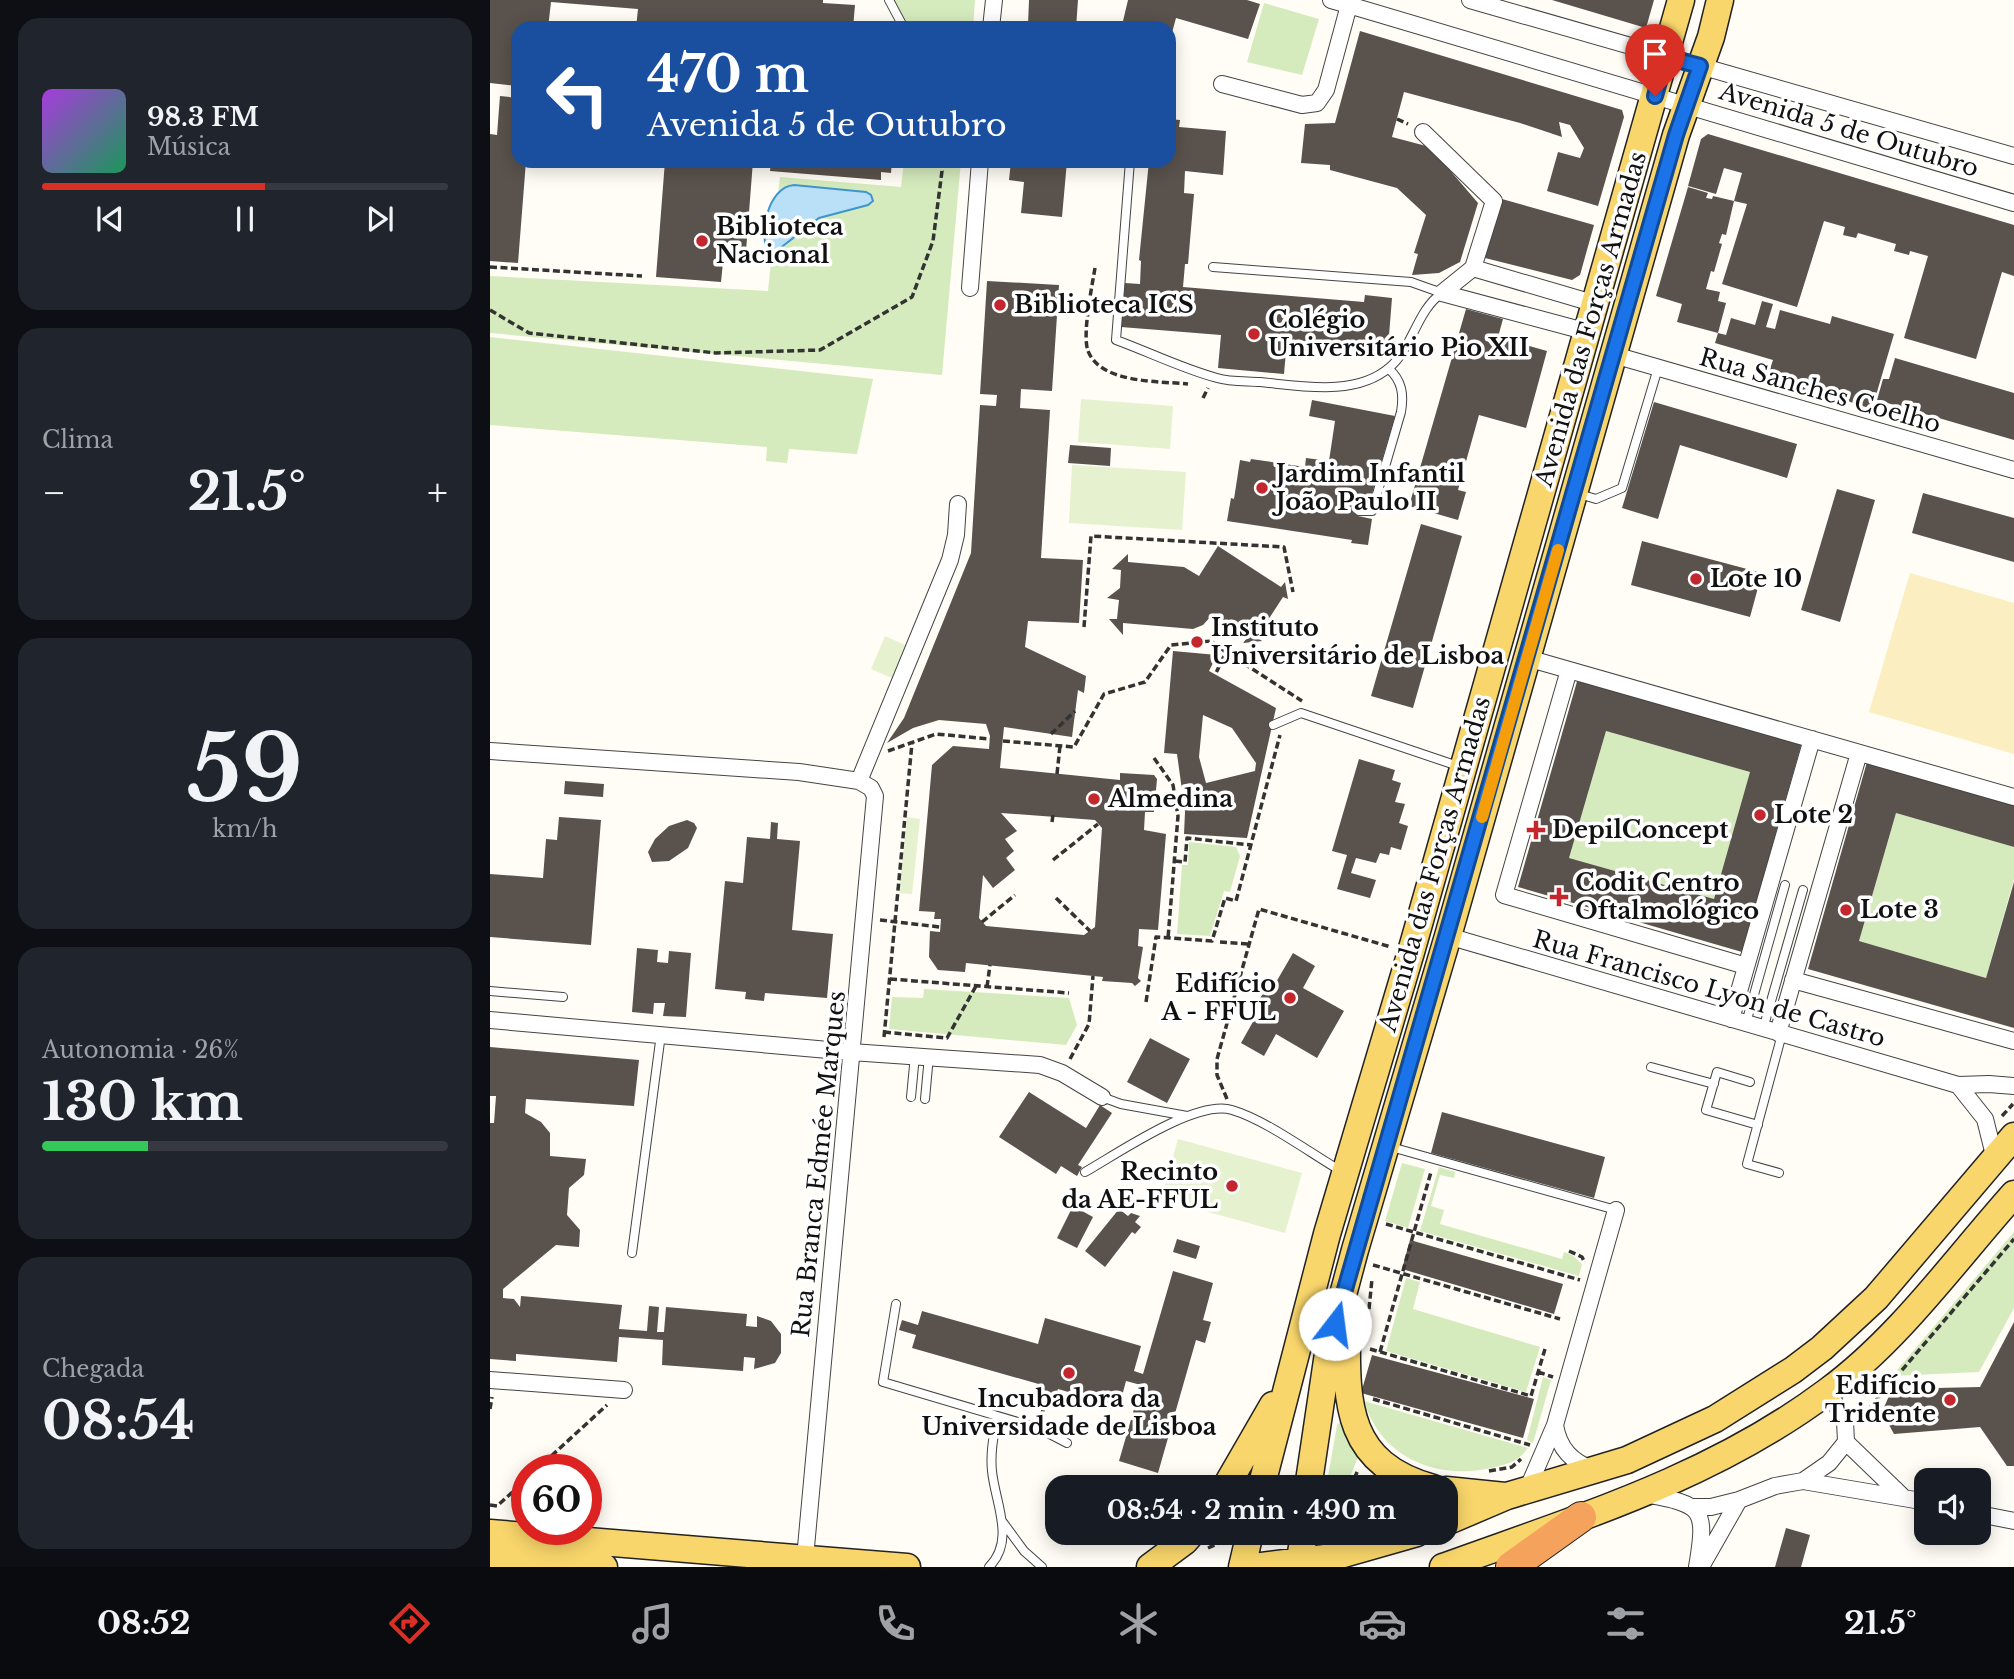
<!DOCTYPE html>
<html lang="pt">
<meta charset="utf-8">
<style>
body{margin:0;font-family:"Libre Baskerville",serif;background:#20242c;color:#f1f3f6;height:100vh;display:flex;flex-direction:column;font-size:26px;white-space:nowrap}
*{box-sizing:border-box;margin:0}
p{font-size:23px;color:#9ea1a6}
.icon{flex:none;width:38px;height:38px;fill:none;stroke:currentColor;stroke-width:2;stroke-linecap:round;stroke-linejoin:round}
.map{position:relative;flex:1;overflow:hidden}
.drawer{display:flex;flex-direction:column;gap:18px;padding:18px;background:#0d0f14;width:490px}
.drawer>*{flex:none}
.banner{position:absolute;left:21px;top:21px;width:665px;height:147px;border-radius:21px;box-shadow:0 4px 18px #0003;background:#1a4fa0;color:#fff;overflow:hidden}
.controls{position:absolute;left:1424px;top:1468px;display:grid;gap:14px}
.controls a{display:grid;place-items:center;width:77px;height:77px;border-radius:14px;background:#171b24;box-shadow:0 4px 18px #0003;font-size:35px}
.speed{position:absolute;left:21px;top:1454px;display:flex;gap:14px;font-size:35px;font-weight:700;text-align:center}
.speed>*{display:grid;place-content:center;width:91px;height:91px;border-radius:50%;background:#171b24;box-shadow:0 4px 18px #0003;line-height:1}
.speed .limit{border:10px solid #d22;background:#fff;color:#111}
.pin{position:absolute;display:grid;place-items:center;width:60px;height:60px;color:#fff;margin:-72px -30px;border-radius:50% 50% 50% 0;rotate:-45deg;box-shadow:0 0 7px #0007}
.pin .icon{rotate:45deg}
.me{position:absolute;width:77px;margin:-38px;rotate:15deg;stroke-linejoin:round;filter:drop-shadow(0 0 5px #0008)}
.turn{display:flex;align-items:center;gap:24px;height:147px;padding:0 21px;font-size:32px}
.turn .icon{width:91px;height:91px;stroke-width:2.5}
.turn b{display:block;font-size:49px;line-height:60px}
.big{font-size:52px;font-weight:800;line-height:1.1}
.drawer .card{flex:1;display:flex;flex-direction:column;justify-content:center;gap:10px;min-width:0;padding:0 24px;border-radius:21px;background:#20242c}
.drawer .dial{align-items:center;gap:0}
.dial b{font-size:91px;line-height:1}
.song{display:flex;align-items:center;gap:21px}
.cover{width:84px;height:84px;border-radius:10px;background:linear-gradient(135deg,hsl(280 70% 55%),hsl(150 70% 35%))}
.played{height:7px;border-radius:4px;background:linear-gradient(90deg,#d93025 55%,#363941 55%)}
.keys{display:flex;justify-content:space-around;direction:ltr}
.heat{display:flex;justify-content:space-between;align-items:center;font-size:38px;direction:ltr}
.charge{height:10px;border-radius:5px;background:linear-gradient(90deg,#34c759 26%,#363941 0)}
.trip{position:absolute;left:555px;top:1475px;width:413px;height:70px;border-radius:21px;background:#171b24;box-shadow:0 4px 18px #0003;font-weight:800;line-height:70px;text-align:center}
.dock{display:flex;height:112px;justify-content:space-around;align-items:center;background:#090b0e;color:#9ea1a6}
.dock .icon{width:49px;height:49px}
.dock .active{color:#d93025}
.dock b{font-size:32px;color:#f1f3f6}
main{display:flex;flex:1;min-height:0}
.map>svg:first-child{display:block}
.green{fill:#d5ebbd}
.sand{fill:#fbeec1}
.pitch{fill:#e6f2cf}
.water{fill:#b9e0f7;stroke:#3f96cf;stroke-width:2}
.building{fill:#5a524d;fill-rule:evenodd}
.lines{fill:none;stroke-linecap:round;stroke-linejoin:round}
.lane-casing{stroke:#444;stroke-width:10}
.street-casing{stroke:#444;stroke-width:18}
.primary-casing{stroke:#222;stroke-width:29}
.highway-casing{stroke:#222;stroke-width:32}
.path{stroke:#333;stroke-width:3.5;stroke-dasharray:7 3.5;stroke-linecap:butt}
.lane{stroke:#fff;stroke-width:8}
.street{stroke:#fff;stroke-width:16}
.primary{stroke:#f9d66b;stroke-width:26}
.highway{stroke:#f5a25d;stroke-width:30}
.route-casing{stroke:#114b97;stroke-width:18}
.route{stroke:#1a73e8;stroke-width:12}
.slow{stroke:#f59e0b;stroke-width:12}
.poi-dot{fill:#c4262e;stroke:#fff;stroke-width:2.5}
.labels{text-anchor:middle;stroke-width:7;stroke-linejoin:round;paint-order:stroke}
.street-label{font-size:24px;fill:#111;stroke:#fff}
.poi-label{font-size:24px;font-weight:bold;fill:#111;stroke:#fff;text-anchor:start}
</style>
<main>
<section class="drawer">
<div class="card">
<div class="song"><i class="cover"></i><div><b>98.3 FM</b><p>Música</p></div></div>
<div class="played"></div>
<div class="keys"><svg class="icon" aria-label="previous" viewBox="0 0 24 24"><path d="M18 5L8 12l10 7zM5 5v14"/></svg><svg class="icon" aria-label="pause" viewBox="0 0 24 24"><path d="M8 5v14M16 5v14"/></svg><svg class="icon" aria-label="next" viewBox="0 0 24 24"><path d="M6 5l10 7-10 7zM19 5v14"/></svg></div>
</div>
<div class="card"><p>Clima</p>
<div class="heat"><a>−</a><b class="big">21.5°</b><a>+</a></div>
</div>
<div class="card dial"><b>59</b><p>km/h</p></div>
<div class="card"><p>Autonomia · 26%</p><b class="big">130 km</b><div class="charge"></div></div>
<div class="card"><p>Chegada</p><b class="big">08:54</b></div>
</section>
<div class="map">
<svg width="1524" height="1567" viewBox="0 0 1524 1567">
<rect width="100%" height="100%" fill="#fffdf5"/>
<path class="green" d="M403 0H485L483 28H418Z
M774 3 829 19 812 75 757 62Z
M414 161H471L452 375 0 333V276L278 291 290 177 411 187Z
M0 337 383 379 367 454 299 449 297 463 276 461 277 447 0 425Z
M1116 731 1260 772 1224 899 1079 858Z
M1406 813 1524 847V879L1496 978 1369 941Z
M699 842 746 847 750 856 740 892 734 891 720 936 687 934 692 865H698Z
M434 989 579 998 587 1025 576 1045 399 1029 402 997 433 998Z
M912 1163 935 1169 918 1228 895 1221Z
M949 1167 965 1172 964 1178 950 1175 941 1206 954 1210 950 1224 1072 1259 1074 1252 1082 1255 1092 1264 1089 1276 930 1231Z
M1524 1232V1308L1489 1372 1402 1376Z
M916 1278 930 1282 923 1309 1050 1347 1036 1392 896 1351Z
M1053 1377 1061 1380 1043 1443 1037 1440Z
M874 1401 1038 1448C1028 1462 1017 1464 1001 1468 946 1480 891 1458 874 1401Z
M850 1422 870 1452 856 1487 836 1488 847 1425Z"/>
<path class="sand" d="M1420 573 1524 603V754L1379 712Z"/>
<path class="pitch" d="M591 399 683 406 680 449 588 442Z
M582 465 696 472 692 530 579 523Z
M395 636 415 645 402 678 381 669Z
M417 817 430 819 422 894 409 893Z
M688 1139 812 1173 795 1233 671 1199Z"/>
<path class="water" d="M304 185 376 192 381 195 383 201 378 205 329 218 280 256C267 238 277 187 304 185Z"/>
<path class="building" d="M0 0H333V3L365 5 363 28H146L148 9 61 2 58 28H28V86L0 83Z
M539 0H588L586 28H553V26L538 25Z
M638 0H757L770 4 758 39 686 18 680 40 679 28H644L645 24 633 21Z
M1062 0H1164L1156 28Z
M870 31 1132 110 1134 117 1108 206 1057 191 1068 152 1090 158 1094 148 1080 125 1069 122 1072 137 1030 123 914 92 902 137 940 147 988 203 970 262 949 273 922 275 928 254 924 253 936 215 907 188 840 170V165L811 163 815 124 845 123Z
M10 96 28 98V161H36L28 263 0 261V134L7 135Z
M679 119 690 120 689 127 736 131 733 175 695 171 694 193 704 194 698 264H695L693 287 874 302 875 295 902 298 898 348 797 340 794 374 728 368 731 335 631 327 635 283 650 284 651 261 649 260 659 161H679Z
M1218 134 1524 225V276L1512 272 1486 359 1414 338 1438 256 1420 251 1419 255 1404 251 1406 244 1368 233 1366 238 1353 235 1355 227 1334 221 1307 307 1232 284 1257 204 1244 201 1252 173 1234 168 1226 194 1198 186 1211 139Z
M66 161H126V168L66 164Z
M175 161H263L255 264 233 262 231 282 166 277Z
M281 161H402L401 173 391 172V180L280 171Z
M521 161H577L572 217 531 213 534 182 519 180Z
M1198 187 1218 193 1216 198 1222 199 1223 196 1244 201 1236 235 1232 234 1229 243 1232 244 1224 272 1221 271 1216 289 1230 292 1228 301 1236 303 1228 333 1187 322 1192 304 1166 296Z
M1012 199 1104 225 1090 275 1082 280 995 258Z
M497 281 569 285 562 391 531 389 530 408 560 410 551 558 593 560 589 623 538 621 535 647 596 676 594 693 588 690 582 737 514 727 510 768 630 780V773L664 775 667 779 664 812H655L654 830 676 834 668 930 649 929 648 946 653 947 648 978 651 981 645 986 642 983 612 981 613 977 476 963 475 972 448 970 439 957 440 931 450 932 451 919H444L445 912 429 911 442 765 463 746 499 749 500 736 496 724 449 720 423 728 397 743 414 718 481 553 490 405 506 406 507 395 490 394ZM511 813 605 820 612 828 605 927 594 935 496 926 489 918 493 875 503 888 525 870 516 858 524 851 515 839 527 831Z
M1272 301 1283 304 1276 327 1285 329 1290 310 1340 324 1342 316 1404 334 1382 409 1357 401 1356 407 1310 394 1312 385 1278 375 1283 360 1225 343 1228 333 1236 335 1241 318 1265 325Z
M976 309 1013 319 1008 337 1057 351 1036 428 989 415 968 490 976 492 968 520 919 506Z
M1405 358 1524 393V440L1387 400 1393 379H1399Z
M822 400 905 416 881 497 872 496 868 516 882 519 878 545 861 543 862 540 737 521 741 498 744 499 750 460 760 462 761 459 815 467 816 458 839 461 845 421 819 416Z
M1164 402 1307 444 1297 478 1190 445 1168 519 1132 508Z
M580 445 621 448 620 466 578 463Z
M1347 489 1385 500 1350 622 1311 610Z
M1433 493 1524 518V562L1422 533Z
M931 524 972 536 923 708 881 696Z
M1152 541 1272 573 1260 617 1141 585Z
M728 546 791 587 795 582 798 599 793 597 767 637 772 641 753 643 757 638 722 615 713 625 703 629 633 623V635L619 619H627L629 600 617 598 630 588 631 570 622 569 638 554V562L694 567 709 576Z
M683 651 727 655 719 671 786 708 757 838 694 834 695 812 687 754 674 753ZM713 715 742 728 766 763 765 771 716 783 709 757Z
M1088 678 1312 742 1252 952 1028 887ZM1116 731 1260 772 1224 899 1079 858Z
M869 759 905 770 902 780 911 783 905 802 915 804 909 823 918 826 911 850 901 847 899 855 890 853 886 863 866 858 861 873 886 880 880 898 847 889 857 855 842 851Z
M1377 762 1524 804V847L1406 813 1369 941 1496 978 1524 882V1028L1318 969Z
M75 781 114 784 113 797 74 794Z
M69 817 111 820 101 945 0 937V874L53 878 56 839 67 840Z
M197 820 204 823 207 828 198 848 179 861 162 862 158 852 165 839 179 826Z
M281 822 288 823 287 839 310 841 302 930 343 934 337 998 275 993 274 1001 255 999 256 992 225 989 235 881 253 883 257 837 280 839Z
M147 948 168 950 167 962 178 963 179 951 201 953 196 1017 173 1016 175 1003H164L163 1014 142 1012Z
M803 953 825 966 813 988 854 1011 827 1058 786 1034 774 1056 751 1043 769 1011 764 1008 780 982 785 984Z
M660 1038 700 1059 677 1103 637 1082Z
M0 1047 149 1060 144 1106 36 1099 35 1113 51 1122 60 1133V1156L96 1159 94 1175 79 1188 77 1215 90 1230 89 1247 66 1245 13 1289V1298L24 1299 30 1307 31 1296 132 1305 129 1329 157 1331 159 1306 169 1307 167 1332H174L176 1307 257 1314 256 1326 267 1327V1316L281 1321 291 1334V1353L285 1363 264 1369 265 1358 254 1357 253 1371 172 1365 173 1340 129 1337 127 1362 26 1354V1361L0 1359V1123H4L6 1096H0Z
M539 1092 596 1128 610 1105 622 1113 588 1165 592 1167 587 1176 571 1166 566 1174 509 1137Z
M952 1112 1115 1157 1104 1198 941 1153Z
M583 1206 603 1217 587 1248 567 1238Z
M629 1209 638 1216 641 1213 650 1216 645 1222 651 1227 645 1234 642 1232 615 1267 595 1251Z
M687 1239 710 1246 706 1259 683 1252Z
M920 1240 1073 1284 1064 1314 912 1269Z
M683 1271 723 1283 713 1320 721 1322 715 1343 706 1340 668 1473 629 1461 651 1385 636 1381 629 1407 568 1389 564 1404 548 1399 552 1385 422 1348 426 1335 409 1330 412 1320 428 1325 432 1311 548 1344 555 1318 651 1346 644 1371 653 1374Z
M1524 1322V1466H1517L1490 1427 1404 1434 1392 1412 1402 1389 1490 1387Z
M882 1355 1044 1399 1033 1438 871 1393Z
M1296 1528 1320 1535 1311 1567H1285Z"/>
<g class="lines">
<defs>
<path id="lane" d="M399 0 414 28
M640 161 626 340C659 352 693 369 727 378 740 382 756 381 770 382 811 386 866 397 900 367 923 347 927 310 952 293
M723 267 921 282 952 293
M1089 494 1106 499 1132 488 1168 368
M869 511H882L911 412C914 394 912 381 899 369
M783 725 811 713 968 766
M0 991 73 997
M1256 1023 1295 885
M1273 1029 1313 890
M1161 1067 1224 1084
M1260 1082 1227 1072 1216 1110 1268 1125
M421 1097 425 1055
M612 1097 631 1104 697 1116
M435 1099 439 1056
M901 1147 1126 1210
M595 1172C627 1154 706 1099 742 1110 776 1120 820 1153 851 1171
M1289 1173 1257 1164 1292 1034
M142 1253 171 1034
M406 1304 393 1382 548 1428 577 1443
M512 1521 534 1551 552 1567
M499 1567C526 1540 505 1503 502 1471 500 1453 504 1434 507 1416"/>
<path id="street" d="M859 0V5L1524 203
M980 0 1524 156
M501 28 504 0
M732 84 812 105 827 103 836 90 859 5 841 0
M933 132 1004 201 983 268
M480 288 490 161
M1098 332 952 293 983 268 1106 304
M1124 355 1524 470
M1037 658 1524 797
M1079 670 1014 895 1256 966
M0 751 309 772 369 781 381 788 385 796 315 1558
M369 781 460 560 466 535 468 504
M958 936 1468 1085 1499 1084 1524 1086
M1303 980 1524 1041
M1241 1019 1322 739
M0 1020 361 1052 550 1065 572 1073 612 1097
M1288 1033 1369 753
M1468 1085 1495 1119 1505 1159
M0 1380 134 1390
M1338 1391 1355 1421 1356 1442 1412 1496
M1065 1425C1069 1449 1082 1462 1104 1470
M1313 1481 1339 1463 1356 1442
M1037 1490 1065 1425 1126 1210
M1155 1494C1213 1505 1217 1507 1207 1567
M1204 1507H1221L1249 1500 1285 1486 1313 1481 1437 1502
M1489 1514 1524 1521
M1212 1565 1249 1500"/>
<path id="primary" d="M857 1316C857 1394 849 1462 943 1488
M735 1488 783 1405
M771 1488 837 1234 921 952 1191 0
M818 1488 839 1347 865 1250 958 936 1186 135 1221 37 1230 0
M956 1490 1015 1496
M956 1522 1017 1496 1137 1460 1225 1419 1303 1370 1332 1348 1386 1298 1524 1136
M0 1533 417 1567
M0 1557 114 1567
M660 1567 695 1541 702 1533
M752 1567 760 1533
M764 1567 843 1557 927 1533
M809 1567 814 1533
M953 1567C1088 1518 1222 1478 1338 1391 1410 1338 1465 1260 1524 1194"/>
<path id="highway" d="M1021 1567 1091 1517"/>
</defs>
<use href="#lane" class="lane-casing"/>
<use href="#street" class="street-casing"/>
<use href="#primary" class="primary-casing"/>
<use href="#highway" class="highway-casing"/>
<path class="path" d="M907 119 918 124
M0 267 152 276
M605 268C602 286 592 335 598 351 611 384 670 381 698 384
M0 310 39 333 226 353 330 350 422 297 443 241 452 171 449 161
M713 398 718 388
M594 627 601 536 794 547 803 592
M736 652 812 701
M561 734 585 711
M513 741 584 747 614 694 655 682 681 645 721 641 736 652 725 675
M398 751 446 734 500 739
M664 758 683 785 688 816 678 938
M567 774 570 746
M562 822 563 815
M563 860 608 824
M685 861 695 862 697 838 761 845
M566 898 600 931
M390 920 450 927
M492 922 525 895
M730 942 759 944
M400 979 579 993
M497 987 500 965
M656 1002 666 937 722 941 735 898 746 901 790 735
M394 1032 457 1038 486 986
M394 1037 422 743
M580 1059 599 1024 603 976
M737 1099 727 1075V1059L769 909 901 947
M1512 1116 1523 1104
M896 1224 1090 1280
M1079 1251 1092 1257 1094 1261
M883 1265 1070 1319
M879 1309 882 1279
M880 1349 1041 1396 1055 1349
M890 1352 941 1172
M1048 1372 1063 1377
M883 1399 1040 1445
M0 1409 2 1397
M551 1416 556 1402
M1371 1418 1524 1239
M46 1470 117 1405
M999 1471 1022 1467 1031 1459
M860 1488 868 1470
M871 1488 876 1478
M0 1505 7 1506 37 1479
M718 1548 736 1540"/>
<use href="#lane" class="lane"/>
<use href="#street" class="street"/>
<use href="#primary" class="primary"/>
<use href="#highway" class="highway"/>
</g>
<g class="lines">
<defs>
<path id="route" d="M845 1324 1186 135 1210 66 1176 57 1165 96"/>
</defs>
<use href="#route" class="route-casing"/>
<use href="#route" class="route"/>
<path class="slow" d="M992 817 1068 550"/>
</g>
<g class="poi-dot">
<circle cx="212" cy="241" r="7"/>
<circle cx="510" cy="305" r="7"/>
<circle cx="764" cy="334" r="7"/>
<circle cx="772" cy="488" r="7"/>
<circle cx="1206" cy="579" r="7"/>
<circle cx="707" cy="642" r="7"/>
<circle cx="604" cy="799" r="7"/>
<circle cx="1270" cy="815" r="7"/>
<path d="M1042.5 819.5h7v7h7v7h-7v7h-7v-7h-7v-7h7z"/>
<path d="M1065.5 886.5h7v7h7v7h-7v7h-7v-7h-7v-7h7z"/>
<circle cx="1356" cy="910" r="7"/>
<circle cx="800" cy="998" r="7"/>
<circle cx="742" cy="1186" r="7"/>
<circle cx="579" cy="1373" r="7"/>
<circle cx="1460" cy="1400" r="7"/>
</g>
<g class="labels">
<g class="street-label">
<text transform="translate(1359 130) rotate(17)" y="8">Avenida 5 de Outubro</text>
<text transform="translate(1101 319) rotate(-74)" y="8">Avenida das Forças Armadas</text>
<text transform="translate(1330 391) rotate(16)" y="8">Rua Sanches Coelho</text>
<text transform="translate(945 864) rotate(-74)" y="8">Avenida das Forças Armadas</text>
<text transform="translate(1219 989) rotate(16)" y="8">Rua Francisco Lyon de Castro</text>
<text transform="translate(329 1164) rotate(-84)" y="8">Rua Branca Edmée Marques</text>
</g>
<g class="poi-label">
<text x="226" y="235">Biblioteca<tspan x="226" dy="28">Nacional</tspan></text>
<text x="524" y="313">Biblioteca ICS</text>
<text x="778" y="328">Colégio<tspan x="778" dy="28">Universitário Pio XII</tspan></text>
<text x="786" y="482">Jardim Infantil<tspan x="786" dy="28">João Paulo II</tspan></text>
<text x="1220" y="587">Lote 10</text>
<text x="721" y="636">Instituto<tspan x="721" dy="28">Universitário de Lisboa</tspan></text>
<text x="618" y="807">Almedina</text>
<text x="1284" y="823">Lote 2</text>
<text x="1062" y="838">DepilConcept</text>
<text x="1085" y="891">Codit Centro<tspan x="1085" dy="28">Oftalmológico</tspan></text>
<text x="1370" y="918">Lote 3</text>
<text x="786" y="992" text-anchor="end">Edifício<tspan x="786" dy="28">A - FFUL</tspan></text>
<text x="728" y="1180" text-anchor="end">Recinto<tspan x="728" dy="28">da AE-FFUL</tspan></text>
<text x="1446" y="1394" text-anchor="end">Edifício<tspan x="1446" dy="28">Tridente</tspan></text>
<text x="579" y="1407" text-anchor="middle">Incubadora da<tspan x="579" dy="28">Universidade de Lisboa</tspan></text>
</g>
</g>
</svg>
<div class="controls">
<a><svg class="icon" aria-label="sound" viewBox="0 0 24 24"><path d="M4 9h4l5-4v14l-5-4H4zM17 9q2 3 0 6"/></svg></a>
</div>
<div class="speed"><div class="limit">60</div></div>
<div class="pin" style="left:1165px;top:96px;background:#d93025"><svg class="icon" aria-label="arrive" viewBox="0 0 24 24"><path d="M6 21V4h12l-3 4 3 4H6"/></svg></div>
<svg class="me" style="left:845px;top:1324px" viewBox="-20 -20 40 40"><circle r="19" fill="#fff"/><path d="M0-13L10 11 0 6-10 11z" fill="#1a73e8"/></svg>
<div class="trip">08:54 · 2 min · 490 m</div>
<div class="banner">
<div class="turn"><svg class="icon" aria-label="left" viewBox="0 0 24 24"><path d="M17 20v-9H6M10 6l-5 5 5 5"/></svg><div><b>470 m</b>Avenida 5 de Outubro</div></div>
</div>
</div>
</main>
<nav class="dock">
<b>08:52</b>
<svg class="icon active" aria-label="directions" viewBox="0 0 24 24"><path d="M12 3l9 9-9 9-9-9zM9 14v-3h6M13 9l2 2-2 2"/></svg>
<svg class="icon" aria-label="music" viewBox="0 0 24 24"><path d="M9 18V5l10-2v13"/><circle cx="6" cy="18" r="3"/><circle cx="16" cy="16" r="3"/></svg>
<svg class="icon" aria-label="phone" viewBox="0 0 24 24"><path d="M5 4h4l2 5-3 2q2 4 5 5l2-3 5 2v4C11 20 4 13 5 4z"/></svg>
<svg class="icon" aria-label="climate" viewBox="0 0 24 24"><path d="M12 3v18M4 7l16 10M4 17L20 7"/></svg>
<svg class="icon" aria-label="car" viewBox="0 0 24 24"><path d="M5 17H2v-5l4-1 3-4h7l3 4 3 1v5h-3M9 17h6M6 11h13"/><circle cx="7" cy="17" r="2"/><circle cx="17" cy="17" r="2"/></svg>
<svg class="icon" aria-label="filters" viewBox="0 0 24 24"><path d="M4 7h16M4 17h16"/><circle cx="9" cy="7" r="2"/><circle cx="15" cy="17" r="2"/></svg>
<b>21.5°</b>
</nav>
